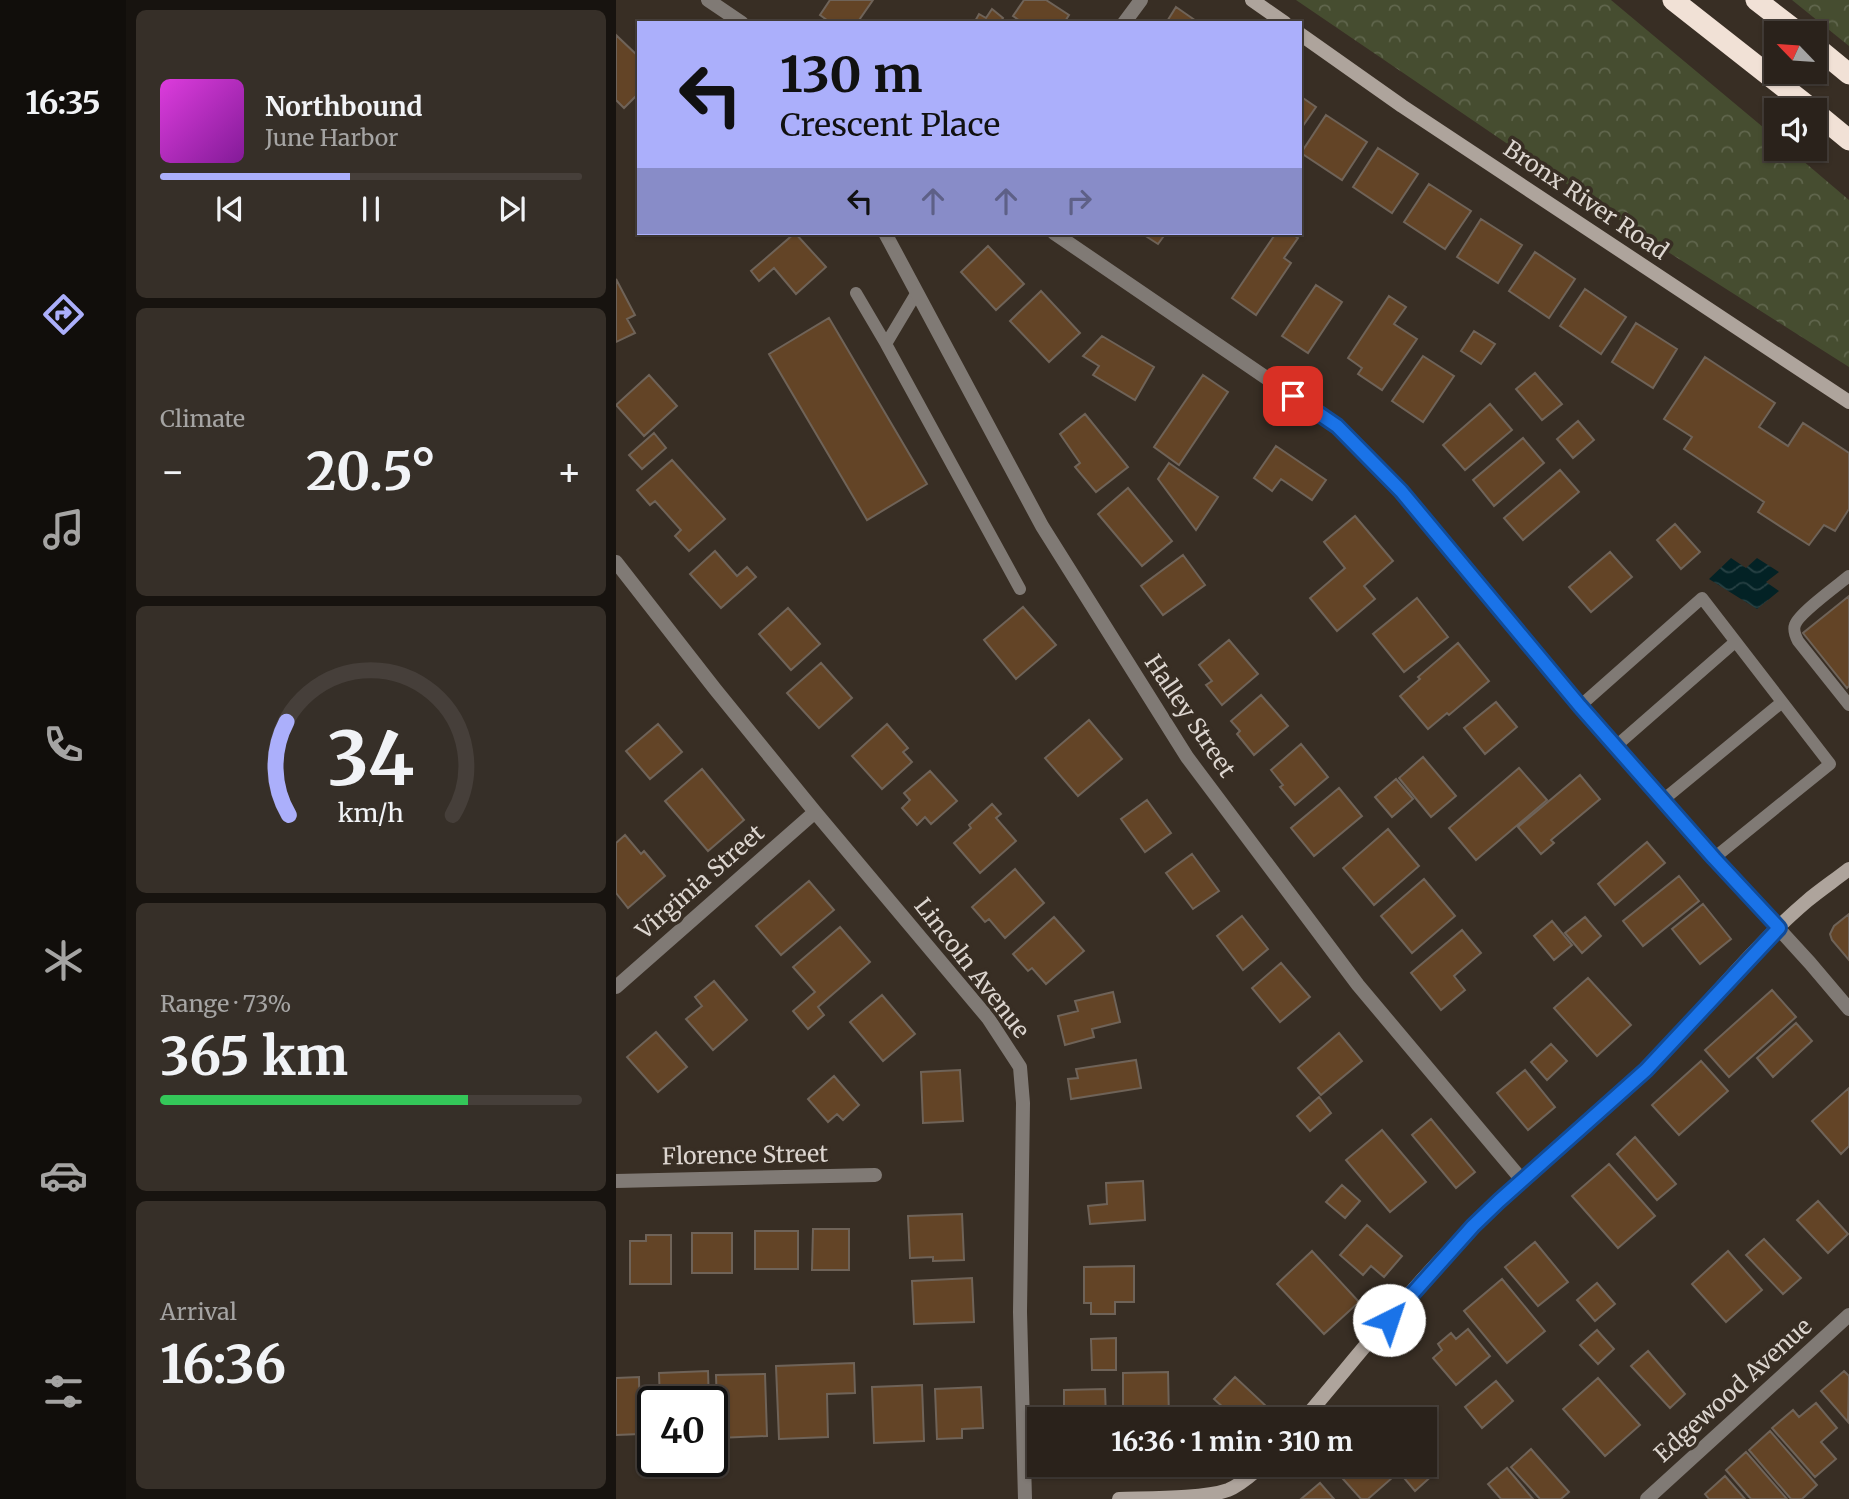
<!DOCTYPE html>
<meta charset="utf-8">
<style>
body{margin:0;font-family:Merriweather,serif;background:#362f28;color:#f1f3f6;height:100vh;display:flex;flex-direction:column;font-size:26px;white-space:nowrap}
*{box-sizing:border-box;margin:0}
p{font-size:23px;color:#a5a4a3}
.icon{flex:none;width:38px;height:38px;fill:none;stroke:currentColor;stroke-width:2;stroke-linecap:round;stroke-linejoin:round}
.map{position:relative;flex:1;overflow:hidden}
.side{display:flex;flex-direction:column;gap:10px;padding:10px;background:#17130f;width:490px}
.side>*{flex:none}
.hud{position:absolute;left:21px;top:21px;width:665px;height:214px;border-radius:0px;box-shadow:0 2px 5px #0004,0 0 0 2px #463f3a;background:#abaffb;color:#111;overflow:hidden}
.needle{width:46px;rotate:295deg}
.controls{position:absolute;left:1148px;top:21px;display:grid;gap:14px}
.controls a{display:grid;place-items:center;width:63px;height:63px;border-radius:0px;background:#2a221b;box-shadow:0 2px 5px #0004,0 0 0 2px #463f3a;font-size:35px}
.speed{position:absolute;left:21px;top:1386px;display:flex;gap:14px;font-size:35px;font-weight:700;text-align:center}
.speed>*{display:grid;place-content:center;width:91px;height:91px;border-radius:50%;background:#2a221b;box-shadow:0 2px 5px #0004,0 0 0 2px #463f3a;line-height:1}
.speed .limit{border:4px solid #111;border-radius:10px;background:#fff;color:#111}
.pin{position:absolute;display:grid;place-items:center;width:60px;height:60px;color:#fff;margin:-30px;border-radius:14px;box-shadow:0 4px 10px #0006}
.me{position:absolute;width:77px;margin:-38px;rotate:41deg;stroke-linejoin:round;filter:drop-shadow(0 0 5px #0008)}
.turn{display:flex;align-items:center;gap:24px;height:147px;padding:0 28px;font-size:32px}
.turn .icon{width:91px;height:91px;stroke-width:2.5}
.turn b{display:block;font-size:49px;line-height:60px}
.lanes{display:flex;align-items:center;height:66px;padding:0 28px;background:#0003;justify-content:center;gap:35px;direction:ltr}
.lanes .off{opacity:.35}
.big{font-size:52px;font-weight:700;line-height:1.1}
.side .tile{flex:1;display:flex;flex-direction:column;justify-content:center;gap:10px;min-width:0;padding:0 24px;border-radius:10px;background:#362f28}
.side .dial{align-items:center;gap:0}
.dial svg{height:182px;overflow:visible;fill:none;stroke:#463f3a;stroke-width:7;stroke-linecap:round;text-anchor:middle}
.dial text{fill:#f1f3f6;stroke:none}
.song{display:flex;align-items:center;gap:21px}
.cover{width:84px;height:84px;border-radius:10px;background:linear-gradient(135deg,hsl(300 70% 55%),hsl(290 70% 35%))}
.played{height:7px;border-radius:4px;background:linear-gradient(90deg,#abaffb 45%,#463f3a 45%)}
.keys{display:flex;justify-content:space-around;direction:ltr}
.heat{display:flex;justify-content:space-between;align-items:center;font-size:38px;direction:ltr}
.charge{height:10px;border-radius:5px;background:linear-gradient(90deg,#34c759 73%,#463f3a 0)}
.trip{position:absolute;left:411px;top:1407px;width:410px;height:70px;border-radius:0px;background:#2a221b;box-shadow:0 2px 5px #0004,0 0 0 2px #463f3a;font-weight:700;line-height:70px;text-align:center}
main{display:flex;flex:1;min-height:0}
.menu{display:flex;flex-direction:column;width:126px;justify-content:space-around;align-items:center;background:#110e0b;color:#a5a4a3}
.menu .icon{width:49px;height:49px}
.menu .active{color:#abaffb}
.menu b{font-size:32px;color:#f1f3f6}
.map>svg:first-child{display:block}
.forest{fill:url(#forest-crowns)}
.water{fill:url(#water-waves)}
.building{fill:#634426;stroke:#6f6358;stroke-width:2}
.lines{fill:none;stroke-linecap:round;stroke-linejoin:round}
.lane{stroke:#807a75;stroke-width:12}
.street{stroke:#807a75;stroke-width:14}
.secondary{stroke:#aea49c;stroke-width:14}
.highway{stroke:#f1e1d6;stroke-width:21}
.route-casing{stroke:#114b97;stroke-width:18}
.route{stroke:#1a73e8;stroke-width:12}
.labels{text-anchor:middle;stroke-width:7;stroke-linejoin:round;paint-order:stroke}
.street-label{font-size:23px;fill:#dcd5cf;stroke:#382e24}
</style>
<main>
<nav class="menu">
<b>16:35</b>
<svg class="icon active" aria-label="directions" viewBox="0 0 24 24"><path d="M12 3l9 9-9 9-9-9zM9 14v-3h6M13 9l2 2-2 2"/></svg>
<svg class="icon" aria-label="music" viewBox="0 0 24 24"><path d="M9 18V5l10-2v13"/><circle cx="6" cy="18" r="3"/><circle cx="16" cy="16" r="3"/></svg>
<svg class="icon" aria-label="phone" viewBox="0 0 24 24"><path d="M5 4h4l2 5-3 2q2 4 5 5l2-3 5 2v4C11 20 4 13 5 4z"/></svg>
<svg class="icon" aria-label="climate" viewBox="0 0 24 24"><path d="M12 3v18M4 7l16 10M4 17L20 7"/></svg>
<svg class="icon" aria-label="car" viewBox="0 0 24 24"><path d="M5 17H2v-5l4-1 3-4h7l3 4 3 1v5h-3M9 17h6M6 11h13"/><circle cx="7" cy="17" r="2"/><circle cx="17" cy="17" r="2"/></svg>
<svg class="icon" aria-label="filters" viewBox="0 0 24 24"><path d="M4 7h16M4 17h16"/><circle cx="9" cy="7" r="2"/><circle cx="15" cy="17" r="2"/></svg>
</nav>
<section class="side">
<div class="tile">
<div class="song"><i class="cover"></i><div><b>Northbound</b><p>June Harbor</p></div></div>
<div class="played"></div>
<div class="keys"><svg class="icon" aria-label="previous" viewBox="0 0 24 24"><path d="M18 5L8 12l10 7zM5 5v14"/></svg><svg class="icon" aria-label="pause" viewBox="0 0 24 24"><path d="M8 5v14M16 5v14"/></svg><svg class="icon" aria-label="next" viewBox="0 0 24 24"><path d="M6 5l10 7-10 7zM19 5v14"/></svg></div>
</div>
<div class="tile"><p>Climate</p>
<div class="heat"><a>−</a><b class="big">20.5°</b><a>+</a></div>
</div>
<div class="tile dial"><svg viewBox="0 0 100 80">
<path d="M14 69A42 42 0 1 1 86 69"/>
<path d="M14 69A42 42 0 0 1 13 28" stroke="#abaffb"/>
<text x="50" y="56" font-size="32" font-weight="700">34</text>
<text x="50" y="72" font-size="11">km/h</text>
</svg></div>
<div class="tile"><p>Range · 73%</p><b class="big">365 km</b><div class="charge"></div></div>
<div class="tile"><p>Arrival</p><b class="big">16:36</b></div>
</section>
<div class="map">
<svg width="1233" height="1499" viewBox="0 0 1233 1499">
<defs>
<pattern id="forest-crowns" width="20" height="18" patternUnits="userSpaceOnUse" patternTransform="scale(1.75)"><rect width="20" height="18" fill="#464d30"/><path d="M2 6a3 3 0 1 1 6 0M12 15a3 3 0 1 1 6 0" fill="none" stroke="#60664d"/></pattern>
<pattern id="water-waves" width="16" height="10" patternUnits="userSpaceOnUse" patternTransform="scale(1.75)"><rect width="16" height="10" fill="#032225"/><path d="M0 5q4-4 8 0t8 0" fill="none" stroke="#274144"/></pattern>
</defs>
<rect width="100%" height="100%" fill="#382e24"/>
<path class="forest" d="M680 0H995L1160 138V149H1173L1233 200V367L1030 238Z
M1176 0H1233V46Z"/>
<path class="water" d="M1115 558 1130 568 1141 558 1163 572 1150 582 1163 591 1141 609 1093 579Z"/>
<path class="building" d="M214 0H257L241 23H215L204 15Z
M408 0H430L453 15 448 23H407L397 16Z
M560 7 583 23H550Z
M376 9 387 18 384 23H358L363 14 370 18Z
M0 35 23 57V93L8 108 0 100Z
M684 96 700 107 684 130Z
M710 115 751 142 726 180 685 153Z
M762 148 802 174 776 213 737 187Z
M813 184 855 211 829 249 788 222Z
M865 219 906 245 882 283 841 257Z
M179 233 210 267 180 294 158 268 143 281 135 271Z
M525 233H550L542 244Z
M660 233H674L682 238 668 258 675 263 640 315 616 298Z
M372 246 408 284 380 310 345 272Z
M919 252 959 279 933 318 893 291Z
M0 279 19 315 11 319 19 333 0 342Z
M700 285 726 302 692 353 666 336Z
M969 289 1010 317 985 354 944 326Z
M425 291 464 333 433 362 394 321Z
M773 296 790 307 778 324 801 339 766 390 742 374 746 368 732 358Z
M213 318 311 484 251 520 153 354Z
M1020 323 1061 349 1037 388 996 362Z
M858 331 879 344 865 364 845 351Z
M486 336 538 367 519 400 477 375 483 366 467 356Z
M807 356 838 376 807 422 776 401Z
M1089 357 1159 403 1143 427 1172 446 1187 423 1233 453V509L1219 531 1208 525 1193 545 1142 512 1148 502 1068 449 1076 437 1048 419Z
M919 373 946 404 926 420 900 389Z
M33 375 61 406 28 436 0 405Z
M587 375 612 392 563 465 538 447Z
M874 404 896 430 849 470 827 445Z
M469 414 512 467 480 492 459 467 464 463 444 434Z
M962 421 978 440 957 458 941 439Z
M38 433 50 448 26 469 13 455Z
M907 438 928 463 878 506 857 480Z
M660 446 710 480 696 500 665 479 656 491 638 478Z
M56 460 109 519 73 551 59 536 65 530 39 501 34 505 21 490Z
M553 463 602 497 580 530 542 479Z
M944 470 963 492 907 540 888 518Z
M512 488 556 541 526 566 482 514Z
M739 516 777 561 748 586 759 599 721 631 694 598 729 568 708 542Z
M1059 524 1084 552 1065 569 1041 540Z
M99 551 121 576 131 567 140 577 105 608 74 574Z
M994 552 1016 577 975 612 953 587Z
M567 555 589 585 547 615 525 586Z
M1233 596V686L1231 688 1187 633Z
M801 598 832 637 788 672 757 634Z
M407 607 440 645 400 679 368 640Z
M172 608 204 644 175 670 143 634Z
M613 640 642 674 606 705 590 685 596 681 583 665Z
M842 643 873 681 833 715 831 713 812 729 784 696 804 679 802 677Z
M205 663 236 698 203 728 171 693Z
M645 695 672 726 638 755 621 734 624 731 615 721Z
M880 702 901 727 869 754 848 728Z
M473 720 506 759 462 796 429 758Z
M42 724 66 752 34 779 10 751Z
M271 724 292 748 287 752 296 762 266 789 236 756Z
M685 744 712 777 679 805 664 787 667 785 655 770Z
M807 757 840 796 815 817 783 778Z
M903 768 931 800 860 860 833 828Z
M86 769 128 820 92 851 49 801Z
M314 771 341 801 315 824 309 817 301 825 286 808 294 800 288 793Z
M964 775 984 799 935 840 938 843 925 854 902 827Z
M780 779 797 799 776 817 759 797Z
M723 788 746 816 698 856 675 828Z
M531 800 555 833 529 852 505 819Z
M376 804 385 814 380 818 400 841 364 873 338 843 355 828 353 825Z
M772 829 803 866 758 905 727 868Z
M9 835 25 854 28 851 49 876 12 908 0 893V843Z
M1031 842 1049 863 999 905 982 884Z
M576 854 603 891 577 909 550 873Z
M399 869 428 903 389 938 373 919 369 922 356 907Z
M1063 876 1083 901 1027 946 1007 921Z
M808 879 839 916 796 953 765 916Z
M193 881 218 910 165 955 140 926Z
M1087 904 1115 939 1084 964 1056 929Z
M1233 914V960L1216 940 1214 934 1218 926Z
M626 916 652 949 627 970 601 936Z
M438 917 468 951 430 984 416 968 412 971 397 954Z
M969 917 985 936 966 953 949 933Z
M936 921 956 945 938 960 918 936Z
M224 927 254 962 202 1007 208 1015 192 1029 177 1011 199 992 177 967Z
M846 930 865 953 838 976 849 990 825 1010 795 973Z
M665 963 694 997 664 1022 636 988Z
M972 978 1015 1025 981 1056 938 1008Z
M98 981 131 1020 97 1050 70 1019 86 1006 79 997Z
M1156 990 1180 1017 1113 1077 1089 1050Z
M497 992 504 1022 476 1029 478 1037 449 1045 442 1016 462 1011 459 1001Z
M266 995 299 1034 267 1061 234 1022Z
M1180 1023 1196 1041 1157 1077 1141 1058Z
M40 1032 71 1067 42 1092 11 1057Z
M723 1033 746 1061 705 1095 682 1068Z
M935 1044 951 1061 931 1080 915 1062Z
M520 1060 525 1088 455 1099 452 1079 462 1078 460 1069Z
M1085 1061 1112 1091 1063 1135 1036 1105Z
M344 1070 347 1121 307 1123 305 1072Z
M909 1070 939 1107 912 1130 881 1093Z
M218 1076 243 1105 227 1120 221 1114 212 1122 192 1099Z
M1233 1088V1146L1225 1154 1196 1121Z
M703 1097 715 1113 694 1131 681 1116Z
M815 1119 859 1172 840 1188 796 1135Z
M766 1130 810 1182 774 1212 730 1160Z
M1019 1137 1060 1184 1041 1200 1001 1154Z
M993 1164 1039 1216 1002 1248 956 1196Z
M527 1181 529 1220 474 1224 472 1206 491 1204 490 1183Z
M726 1185 744 1201 729 1218 710 1202Z
M1202 1201 1232 1234 1212 1253 1181 1220Z
M346 1214 348 1260 317 1261V1257L294 1258 292 1216Z
M751 1225 786 1256 768 1277 755 1266 747 1275 724 1255Z
M197 1229H233V1270H196Z
M139 1231H182V1269H139Z
M76 1233H116V1273H76Z
M30 1235H55V1284H14V1241H30Z
M1148 1239 1185 1278 1167 1294 1130 1255Z
M919 1242 952 1282 922 1306 889 1267Z
M696 1251 743 1302 708 1334 661 1284Z
M1112 1251 1146 1290 1110 1322 1076 1284Z
M518 1266V1302H499V1314H475V1303H468V1267Z
M356 1278 358 1322 298 1324 296 1281Z
M886 1279 929 1331 891 1363 848 1311Z
M981 1283 999 1304 979 1321 961 1300Z
M852 1329 874 1356 840 1385 817 1358 826 1350 822 1344 835 1333 840 1339Z
M981 1330 998 1349 982 1364 964 1345Z
M500 1338V1370H476L475 1339Z
M1032 1351 1069 1394 1054 1408 1015 1366Z
M238 1363 239 1393 211 1394 212 1437 163 1439 160 1366Z
M92 1371 93 1402H44L43 1373Z
M1228 1371 1233 1376 1232 1422 1205 1391Z
M552 1372 553 1419H507V1373Z
M149 1374 151 1436 102 1438 100 1375Z
M23 1377 24 1434 0 1435V1378Z
M619 1377 651 1407 640 1419H620L598 1399Z
M982 1378 1024 1425 989 1456 947 1409Z
M880 1381 897 1401 866 1428 849 1407Z
M306 1385 308 1441 258 1443 256 1387Z
M365 1387 367 1428 346 1429V1438L321 1439 319 1389Z
M489 1389 490 1419H448V1390Z
M1200 1403 1221 1428 1205 1442 1220 1459 1199 1477 1156 1428 1177 1410 1183 1417Z
M1154 1431 1201 1485 1186 1499H1175L1133 1450Z
M915 1449 953 1492 945 1499H924L895 1467Z
M1130 1452 1171 1499H1135L1110 1470Z
M808 1461 819 1473 799 1491 783 1472 792 1465H808Z
M725 1465H765L776 1478 752 1499H745L719 1470Z
M891 1468 917 1499H885L872 1484Z
M1109 1476 1129 1499H1093L1089 1494Z
M704 1483 718 1499H685Z"/>
<g class="lines">
<path class="lane" d="M301 292 270 344 404 589
M240 293 270 344
M1233 576C1222 585 1182 614 1179 625 1177 630 1180 637 1182 641L1233 705
M964 706 1086 598 1214 764 1098 858
M1000 746 1119 642
M1047 800 1165 703"/>
<path class="street" d="M92 0 126 23
M508 23 525 0
M269 233 426 526 571 757 742 985 906 1180
M438 233 721 426 785 491 964 706 1098 858 1194 963 1233 1009
M0 562 99 689 199 812 372 1018 404 1067 407 1103 404 1312 409 1499
M0 987 199 812
M0 1181 259 1175
M1031 1499 1233 1315"/>
<path class="secondary" d="M636 0 669 23
M684 34 786 106 1233 402
M688 1419C744 1353 798 1284 860 1223 914 1170 975 1124 1029 1070 1084 1015 1131 952 1191 901 1204 890 1219 880 1233 869
M503 1499C532 1498 586 1499 612 1490 625 1485 636 1474 647 1465"/>
<path class="highway" d="M1057 0 1197 110
M1140 0 1183 33
M1199 46 1233 74
M1199 112 1233 140"/>
</g>
<g class="lines">
<defs>
<path id="route" d="M677 396 721 426 785 491 964 706 1098 858 1163 928 1030 1070 883 1201 857 1226 773 1320"/>
</defs>
<use href="#route" class="route-casing"/>
<use href="#route" class="route"/>
</g>
<g class="labels">
<g class="street-label">
<text transform="translate(970 200) rotate(34)" y="8">Bronx River Road</text>
<text transform="translate(574 716) rotate(56)" y="8">Halley Street</text>
<text transform="translate(84 882) rotate(-41)" y="8">Virginia Street</text>
<text transform="translate(356 968) rotate(52)" y="8">Lincoln Avenue</text>
<text transform="translate(129 1155) rotate(-1)" y="8">Florence Street</text>
<text transform="translate(1117 1390) rotate(-42)" y="8">Edgewood Avenue</text>
</g>
</g>
</svg>
<div class="controls">
<a><svg class="needle" viewBox="-14 -14 28 28"><path d="M0-13l5 13h-10z" fill="#e53935"/><path d="M0 13l5-13h-10z" fill="#a5a4a3"/></svg></a>
<a><svg class="icon" aria-label="sound" viewBox="0 0 24 24"><path d="M4 9h4l5-4v14l-5-4H4zM17 9q2 3 0 6"/></svg></a>
</div>
<div class="speed"><div class="limit">40</div></div>
<div class="pin" style="left:677px;top:396px;background:#d93025"><svg class="icon" aria-label="arrive" viewBox="0 0 24 24"><path d="M6 21V4h12l-3 4 3 4H6"/></svg></div>
<svg class="me" style="left:773px;top:1320px" viewBox="-20 -20 40 40"><circle r="19" fill="#fff"/><path d="M0-13L10 11 0 6-10 11z" fill="#1a73e8"/></svg>
<div class="trip">16:36 · 1 min · 310 m</div>
<div class="hud">
<div class="turn"><svg class="icon" aria-label="left" viewBox="0 0 24 24"><path d="M17 20v-9H6M10 6l-5 5 5 5"/></svg><div><b>130 m</b>Crescent Place</div></div>
<div class="lanes"><svg class="icon" aria-label="left" viewBox="0 0 24 24"><path d="M17 20v-9H6M10 6l-5 5 5 5"/></svg><svg class="icon off" aria-label="ahead" viewBox="0 0 24 24"><path d="M12 20V5M6 11l6-6 6 6"/></svg><svg class="icon off" aria-label="ahead" viewBox="0 0 24 24"><path d="M12 20V5M6 11l6-6 6 6"/></svg><svg class="icon off" aria-label="right" viewBox="0 0 24 24"><path d="M7 20v-9h11M14 6l5 5-5 5"/></svg></div>
</div>
</div>
</main>
